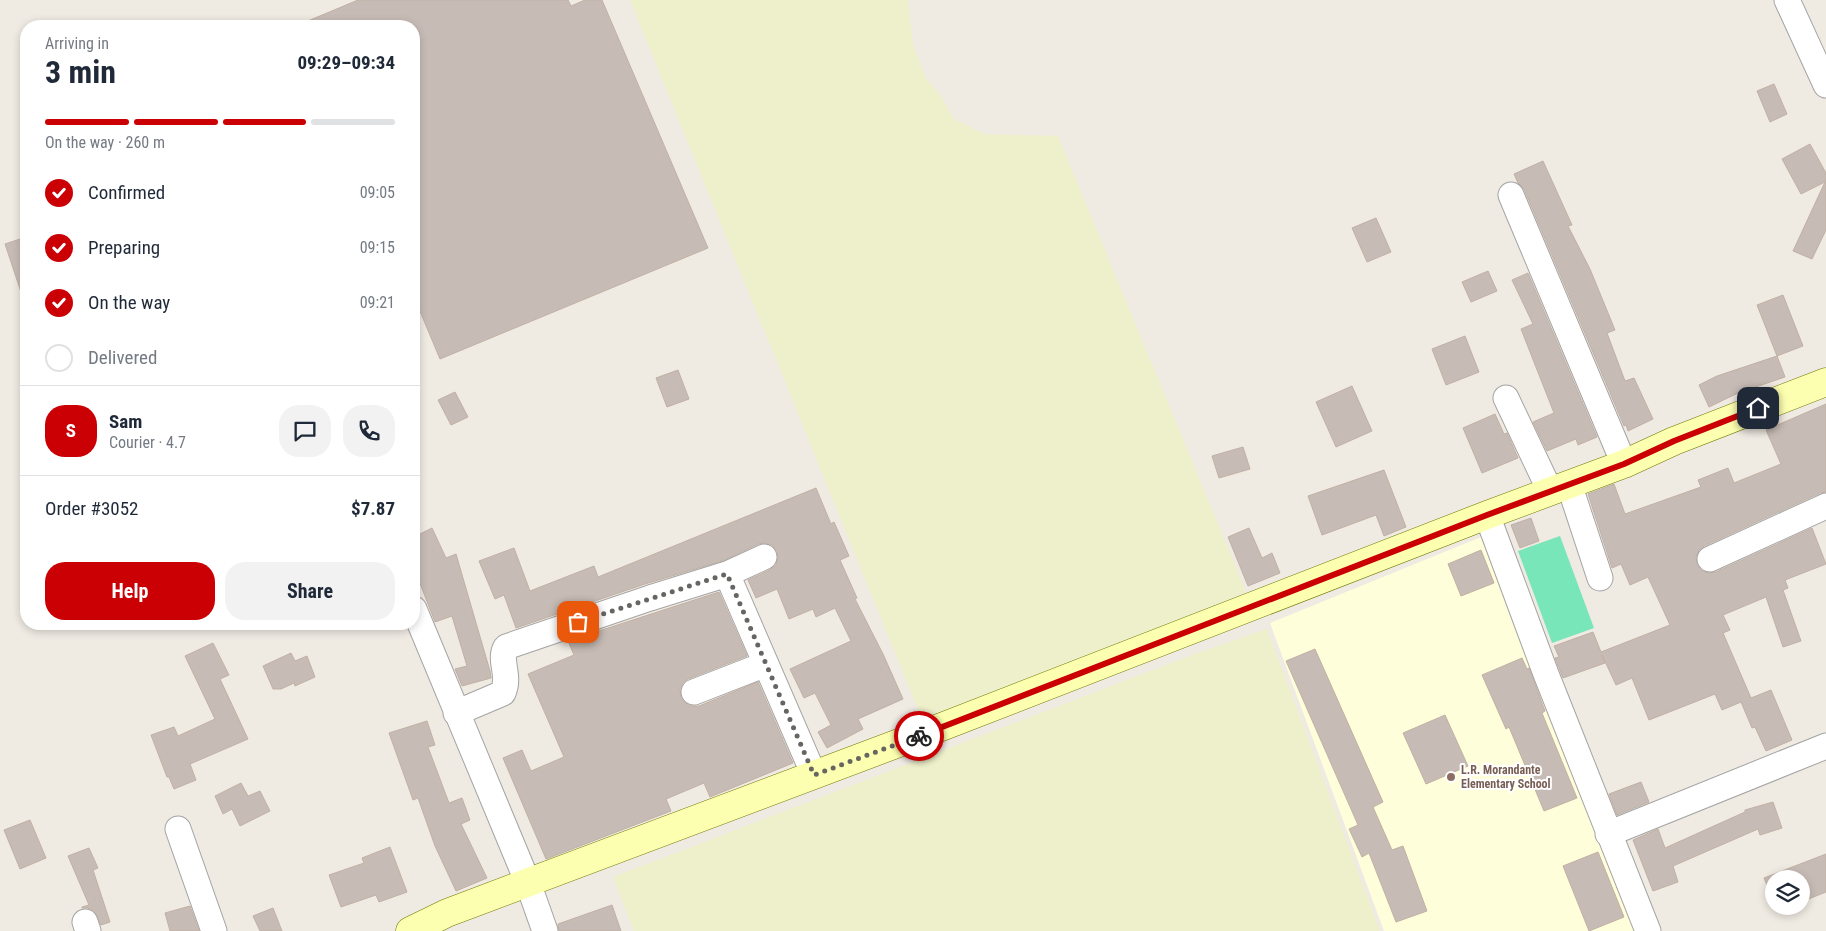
<!DOCTYPE html>
<html lang="en">
<head>
<meta charset="utf-8">
<style>
	body { margin:0; font-family:"Roboto Condensed",sans-serif; background:#f2f2f3; color:#1f2937; height:100vh; display:flex; flex-direction:column; font-size:19px; white-space:nowrap }
	* { box-sizing:border-box; margin:0 }
	p { font-size:16px; color:#747a83 }
	.icon { flex:none; width:28px; height:28px; fill:none; stroke:currentColor; stroke-width:2; stroke-linecap:round; stroke-linejoin:round }
	.map { position:relative; flex:1; overflow:hidden }
	.side { position:absolute; left:20px; top:20px; width:400px; height:610px; display:flex; flex-direction:column; background:#fff; border-radius:20px; box-shadow:0 2px 8px #0003 }
	.side>* { flex:none }
	.tools { position:absolute; left:1765px; top:870px; display:grid; gap:10px }
	.tools a { display:grid; place-items:center; width:45px; height:45px; border-radius:50%; background:#fff; box-shadow:0 2px 8px #0003; font-size:25px }
	.pin { position:absolute; display:grid; place-items:center; width:42px; height:42px; color:#fff; margin:-21px; border-radius:10px; box-shadow:0 2px 8px #0006 }
	.courier { position:absolute; display:grid; place-items:center; width:50px; height:50px; margin:-25px; border:4px solid #ca0004; border-radius:50%; background:#fff; color:#222; box-shadow:0 1px 6px #0007 }
	.headline em { font-style:normal; font-weight:700 }
	.headline div { display:flex; flex-direction:column-reverse }
	.headline { display:flex; align-items:center; justify-content:space-between; height:85px; padding:0 25px }
	h1 { font-size:32px; font-weight:700; line-height:38px }
	.bar { display:grid; grid-template-columns:repeat(4,1fr); gap:8px 5px; align-content:center; height:60px; padding:0 25px }
	.bar i { height:6px; border-radius:4px; background:#e0e1e3 }
	.bar .on { background:#ca0004 }
	.bar p { grid-column:span 4 }
	.line { display:flex; align-items:center; gap:12px; padding:0 25px; border-top:1px solid #e0e1e3 }
	.line div { flex:1 }
	.round { display:grid; place-items:center; flex:none; width:52px; height:52px; border-radius:20px; background:#f2f2f3 }
	ol { padding:0 25px; list-style:none }
	li { display:flex; align-items:center; gap:15px; height:55px }
	li p { margin-inline-start:auto }
	li .icon { padding:5px; border-radius:50%; background:#ca0004; color:#fff; stroke-width:4 }
	li:last-child { color:#747a83 }
	li i { width:28px; height:28px; border:2px solid #e0e1e3; border-radius:50% }
	.action { display:flex; gap:10px; margin-top:auto; padding:10px 25px }
	.action a { flex:1; height:58px; border-radius:20px; background:#ca0004; color:#fff; font-size:20px; font-weight:700; line-height:58px; text-align:center }
	.action a+a { background:#f2f2f3; color:#1f2937 }
	.map>svg:first-child { display:block }
</style>
</head>
<body>
<div class="map">
<svg width="1826" height="931" viewBox="0 0 1826 931">
	<rect width="100%" height="100%" fill="#efeae2"/>
	<path fill="#fffedb" d="M 1481,537 L 1635,931 L 1384,931 L 1270,623 Z"/>
	<path fill="#eef0cb" d="M 630,0 L 908,0 L 913,45 L 926,79 L 939,93 L 954,119 L 984,134 L 1058,136 L 1246,592 L 926,729 Z
		M 1267,629 L 1380,931 L 634,931 L 613,877 L 1189,656 Z"/>
	<path fill="#78e6b9" d="M 1560,536 L 1594,628 L 1552,643 L 1518,551 Z"/>
	<path fill="#c7bcb5" stroke="#c2b0a3" d="M 358,0 L 568,0 L 571,6 L 585,0 L 602,0 L 708,248 L 440,359 L 414,297 L 414,26 L 296,26 Z
		M 1774,84 L 1787,114 L 1770,122 L 1757,91 Z
		M 1810,144 L 1826,173 L 1826,230 L 1812,259 L 1793,251 L 1825,182 L 1801,194 L 1782,159 Z
		M 1543,161 L 1572,225 L 1568,226 L 1590,269 L 1615,330 L 1607,333 L 1625,381 L 1634,378 L 1653,419 L 1628,431 L 1626,425 L 1624,426 L 1524,189 L 1518,183 L 1514,174 Z
		M 1376,218 L 1391,252 L 1367,262 L 1352,228 Z
		M 26,237 L 26,298 L 23,298 L 5,244 Z
		M 1488,271 L 1497,291 L 1471,302 L 1462,282 Z
		M 1528,273 L 1597,437 L 1578,445 L 1576,439 L 1547,451 L 1533,422 L 1554,413 L 1521,329 L 1533,324 L 1512,280 Z
		M 1783,295 L 1803,346 L 1777,356 L 1757,305 Z
		M 1465,336 L 1479,372 L 1446,385 L 1432,349 Z
		M 1777,356 L 1785,377 L 1738,393 L 1709,407 L 1699,385 L 1717,376 Z
		M 678,370 L 689,399 L 667,407 L 656,378 Z
		M 1352,386 L 1372,431 L 1336,447 L 1316,402 Z
		M 455,392 L 468,417 L 451,425 L 438,400 Z
		M 1826,404 L 1826,492 L 1820,493 L 1704,546 L 1699,550 L 1696,557 L 1697,564 L 1701,570 L 1708,573 L 1716,572 L 1812,528 L 1826,564 L 1785,580 L 1788,588 L 1783,590 L 1801,641 L 1783,647 L 1766,597 L 1723,615 L 1730,630 L 1723,633 L 1751,698 L 1771,690 L 1792,740 L 1766,751 L 1755,727 L 1752,728 L 1741,702 L 1722,710 L 1715,694 L 1649,720 L 1632,678 L 1616,685 L 1602,655 L 1605,663 L 1563,678 L 1555,658 L 1559,657 L 1554,646 L 1593,632 L 1601,652 L 1670,625 L 1648,577 L 1630,585 L 1621,564 L 1612,568 L 1588,494 L 1614,484 L 1625,514 L 1701,487 L 1698,480 L 1728,468 L 1734,483 L 1781,464 L 1766,430 Z
		M 1495,414 L 1504,434 L 1507,433 L 1518,458 L 1482,473 L 1463,428 Z
		M 1243,447 L 1250,469 L 1219,478 L 1212,456 Z
		M 1384,470 L 1406,527 L 1384,536 L 1376,515 L 1322,535 L 1308,496 Z
		M 816,488 L 831,524 L 834,522 L 849,556 L 840,560 L 857,598 L 855,599 L 883,654 L 903,699 L 858,719 L 863,729 L 827,748 L 818,732 L 831,725 L 815,693 L 804,698 L 790,669 L 851,641 L 835,608 L 816,617 L 813,609 L 789,619 L 777,589 L 756,598 L 748,580 L 770,570 L 776,565 L 778,558 L 777,551 L 772,545 L 765,543 L 758,544 L 722,561 L 645,584 L 516,628 L 504,595 L 495,599 L 479,561 L 514,548 L 530,591 L 594,566 L 598,577 Z
		M 1531,518 L 1539,541 L 1520,548 L 1511,525 Z
		M 432,528 L 446,558 L 456,554 L 490,671 L 491,678 L 462,686 L 455,669 L 467,666 L 452,616 L 435,622 L 414,568 L 414,537 Z
		M 1249,528 L 1262,558 L 1272,553 L 1280,573 L 1248,586 L 1228,537 Z
		M 1481,550 L 1494,583 L 1461,596 L 1448,564 Z
		M 719,592 L 747,656 L 688,679 L 683,683 L 680,689 L 681,698 L 685,703 L 691,706 L 699,706 L 758,682 L 793,763 L 710,797 L 704,783 L 666,799 L 671,811 L 546,859 L 503,758 L 522,750 L 531,771 L 564,757 L 528,674 L 574,655 L 568,641 Z
		M 213,643 L 229,675 L 220,679 L 248,739 L 190,764 L 196,780 L 174,789 L 169,777 L 167,777 L 151,735 L 174,727 L 178,736 L 215,719 L 185,656 Z
		M 1315,649 L 1383,802 L 1373,807 L 1392,850 L 1403,846 L 1427,911 L 1396,922 L 1369,853 L 1362,857 L 1349,829 L 1358,825 L 1286,661 Z
		M 291,653 L 295,661 L 307,656 L 315,677 L 295,686 L 294,683 L 281,689 L 273,689 L 263,666 Z
		M 1522,658 L 1527,669 L 1529,668 L 1545,711 L 1542,713 L 1577,798 L 1544,811 L 1509,727 L 1506,729 L 1482,675 Z
		M 1445,715 L 1468,766 L 1426,784 L 1403,733 Z
		M 427,721 L 435,745 L 428,747 L 449,803 L 462,798 L 470,820 L 461,824 L 487,878 L 456,891 L 435,846 L 418,798 L 413,800 L 389,733 Z
		M 1641,782 L 1649,802 L 1617,815 L 1609,794 Z
		M 241,783 L 248,796 L 260,791 L 270,811 L 240,826 L 232,809 L 223,814 L 215,796 Z
		M 1773,802 L 1782,828 L 1760,835 L 1758,829 L 1673,866 L 1678,882 L 1653,891 L 1633,840 L 1658,829 L 1665,848 L 1745,812 L 1745,810 Z
		M 30,820 L 46,858 L 20,869 L 4,830 Z
		M 390,847 L 407,892 L 379,902 L 376,895 L 341,907 L 329,875 L 364,863 L 362,858 Z
		M 89,848 L 98,868 L 93,870 L 110,922 L 101,925 L 94,911 L 88,908 L 82,908 L 82,907 L 89,905 L 68,856 Z
		M 1598,852 L 1624,917 L 1589,931 L 1563,866 Z
		M 1826,854 L 1826,892 L 1801,902 L 1801,879 L 1774,879 L 1774,902 L 1764,878 Z
		M 612,905 L 621,931 L 559,931 L 558,924 Z
		M 190,906 L 199,931 L 170,931 L 165,913 Z
		M 273,908 L 282,931 L 260,931 L 253,916 Z"/>
	<g fill="none" stroke-linecap="round" stroke-linejoin="round">
		<g stroke="#a4a4a4" stroke-width="27">
			<path id="street" d="M 1787,0 L 1826,85
				M 1511,195 L 1624,464
				M 1506,398 L 1550,491
				M 1569,484 L 1600,578
				M 1487,515 L 1546,674 L 1648,931
				M 1710,559 L 1826,506
				M 727,574 L 814,775
				M 414,609 L 528,883 L 545,931
				M 694,692 L 766,664
				M 456,713 L 503,693 C 511,675 498,660 506,647 L 650,598 L 727,574 L 764,557
				M 178,829 L 214,931
				M 1608,834 L 1826,746
				M 85,922 L 88,931"/>
		</g>
		<g stroke="#6d7800" stroke-width="29">
			<path id="secondary" d="M 410,931 L 447,913 L 944,726 L 1487,515 L 1624,464 L 1674,441 L 1826,382"/>
		</g>
		<use href="#street" stroke="#fff" stroke-width="25"/>
		<use href="#secondary" stroke="#fdffb0" stroke-width="28"/>
	</g>
	<g fill="none" stroke-linecap="round" stroke-linejoin="round">
		<path stroke="#666562" stroke-width="5" stroke-dasharray="0 9" d="M 578,622 L 727,574 L 814,775 L 919,736"/>
		<path stroke="#ca0004" stroke-width="6" d="M 919,736 L 1487,515 L 1624,464 L 1674,441 L 1758,408"/>
	</g>
	<circle fill="#8d6e63" stroke="#fff" stroke-width="2" cx="1451" cy="777" r="5"/>
	<g text-anchor="middle" dominant-baseline="central" stroke-width="4" stroke-linejoin="round" paint-order="stroke">
		<g font-size="12" font-weight="bold" fill="#785e54" stroke="#fff" text-anchor="start">
			<text x="1461" y="770">L.R. Morandante<tspan x="1461" dy="14">Elementary School</tspan></text>
		</g>
	</g>
</svg>
<div class="tools">
<a><svg class="icon" aria-label="layers" viewBox="0 0 24 24"><path d="M12 4l9 5-9 5-9-5zM3 14l9 5 9-5"/></svg></a>
</div>
<div class="pin" style="left:578px;top:622px;background:#ea580c"><svg class="icon" aria-label="bag" viewBox="0 0 24 24"><path d="M5 8h14l-1 12H6zM9 8a3 3 0 0 1 6 0"/></svg></div>
<div class="pin" style="left:1758px;top:408px;background:#1f2937"><svg class="icon" aria-label="home" viewBox="0 0 24 24"><path d="M3 11l9-7 9 7M6 9v11h12V9"/></svg></div>
<div class="courier" style="left:919px;top:736px"><svg class="icon" aria-label="bike" viewBox="0 0 24 24"><circle cx="6" cy="16" r="4"/><circle cx="18" cy="16" r="4"/><path d="M6 16l4-8h5l3 8M10 8l3 8H6M13 5h3"/></svg></div>
<section class="side">
<div class="headline"><div><h1>3 min</h1><p>Arriving in</p></div><em>09:29–09:34</em></div>
<div class="bar"><i class="on"></i><i class="on"></i><i class="on"></i><i></i><p>On the way · 260 m</p></div>
<ol>
<li><svg class="icon" aria-label="check" viewBox="0 0 24 24"><path d="M5 12l5 5 9-10"/></svg>Confirmed<p>09:05</p></li>
<li><svg class="icon" aria-label="check" viewBox="0 0 24 24"><path d="M5 12l5 5 9-10"/></svg>Preparing<p>09:15</p></li>
<li><svg class="icon" aria-label="check" viewBox="0 0 24 24"><path d="M5 12l5 5 9-10"/></svg>On the way<p>09:21</p></li>
<li><i></i>Delivered</li>
</ol>
<div class="line" style="height:90px"><b class="round" style="background:#ca0004;color:#fff">S</b><div><b>Sam</b><p>Courier · 4.7</p></div><a class="round"><svg class="icon" aria-label="chat" viewBox="0 0 24 24"><path d="M4 5h16v11H9l-5 4z"/></svg></a><a class="round"><svg class="icon" aria-label="phone" viewBox="0 0 24 24"><path d="M5 4h4l2 5-3 2q2 4 5 5l2-3 5 2v4C11 20 4 13 5 4z"/></svg></a></div>
<div class="line" style="height:65px"><div>Order #3052</div><b>$7.87</b></div>
<div class="action"><a>Help</a><a>Share</a></div>
</section>
</div>
</body>
</html>
